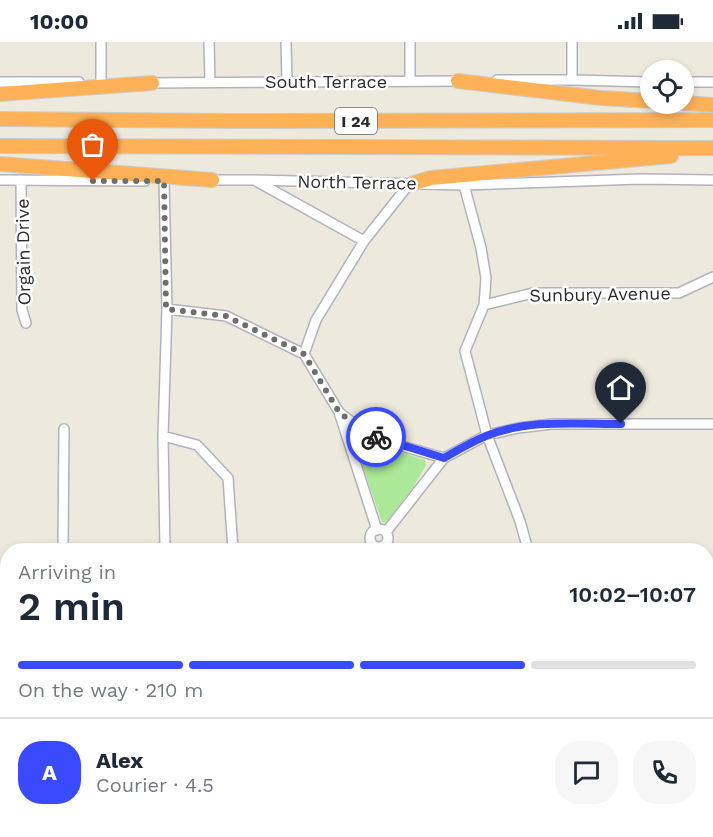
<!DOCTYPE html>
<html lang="en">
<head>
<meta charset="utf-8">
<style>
	body { margin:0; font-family:"Work Sans",sans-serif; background:#f6f6f7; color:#1f2937; height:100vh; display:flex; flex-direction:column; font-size:22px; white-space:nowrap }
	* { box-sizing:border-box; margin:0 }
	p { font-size:20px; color:#747a83 }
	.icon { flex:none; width:33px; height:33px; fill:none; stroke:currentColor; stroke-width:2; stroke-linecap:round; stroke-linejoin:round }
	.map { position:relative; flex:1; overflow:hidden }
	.side { position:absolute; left:0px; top:501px; width:714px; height:294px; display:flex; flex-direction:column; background:#fff; border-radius:24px 24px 0 0; box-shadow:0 3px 9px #0003 }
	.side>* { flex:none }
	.controls { position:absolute; left:640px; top:18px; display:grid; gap:12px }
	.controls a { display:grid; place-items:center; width:54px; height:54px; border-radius:50%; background:#fff; box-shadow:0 3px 9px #0003; font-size:30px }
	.pin { position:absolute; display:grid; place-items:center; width:51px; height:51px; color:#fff; margin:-62px -26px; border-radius:50% 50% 50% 0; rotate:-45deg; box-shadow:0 0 6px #0007 }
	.pin .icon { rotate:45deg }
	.courier { position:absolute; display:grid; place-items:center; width:60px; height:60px; margin:-30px; border:4px solid #3a4bff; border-radius:50%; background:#fff; color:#222; box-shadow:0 2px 8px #0007 }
	.headline em { font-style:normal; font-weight:600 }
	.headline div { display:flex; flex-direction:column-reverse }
	.headline { display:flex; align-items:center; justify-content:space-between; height:102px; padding:0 18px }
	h1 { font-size:39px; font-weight:600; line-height:45px }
	.bar { display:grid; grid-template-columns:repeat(4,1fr); gap:9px 6px; align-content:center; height:72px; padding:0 18px }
	.bar i { height:8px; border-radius:4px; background:#e0e1e3 }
	.bar .current { background:#3a4bff }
	.bar p { grid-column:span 4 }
	.line { display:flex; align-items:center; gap:15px; padding:0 18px; border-top:2px solid #e0e1e3 }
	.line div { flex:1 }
	.round { display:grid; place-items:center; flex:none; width:63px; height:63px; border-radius:24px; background:#f6f6f7 }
	.status { display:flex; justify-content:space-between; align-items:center; height:42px; padding:0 30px; background:#fff; direction:ltr }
	.status svg { height:16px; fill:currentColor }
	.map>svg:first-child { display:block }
</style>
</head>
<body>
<div class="status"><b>10:00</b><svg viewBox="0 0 49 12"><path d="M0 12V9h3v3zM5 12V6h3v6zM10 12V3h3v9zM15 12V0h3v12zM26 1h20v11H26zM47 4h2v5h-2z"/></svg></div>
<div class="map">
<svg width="713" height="795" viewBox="0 0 713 795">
	<rect width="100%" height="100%" fill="#eee9dd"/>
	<path fill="#abe897" d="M 354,389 L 374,401 L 425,418 L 426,423 L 414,444 L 386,481 L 382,480 L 353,396 L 351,391 Z"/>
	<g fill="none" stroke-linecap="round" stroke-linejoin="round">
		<path stroke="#6bc3f6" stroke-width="2" d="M 0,550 L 8,557
			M 600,788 L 610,795"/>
		<g stroke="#b1b2c0" stroke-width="12">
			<path id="minor" d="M 101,0 L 101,40
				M 209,0 L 210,40
				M 286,0 L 287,39
				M 410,0 L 410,39
				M 497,38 L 572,38 L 651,40
				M 572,38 L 572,0
				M 0,40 L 79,40
				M 684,40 L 713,40
				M 146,41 L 463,39
				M 0,138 L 145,139
				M 21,138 L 22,268 L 26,281
				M 206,138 L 252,138 L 464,143 L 641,137 L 713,138
				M 164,139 L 167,267 L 163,394 L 165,508
				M 256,139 L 364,199
				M 464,143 L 481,206 L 486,236 L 484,263 L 465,309 L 487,393 L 520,479 L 528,508
				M 484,263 L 533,251 L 679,251 L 713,235
				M 167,267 L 226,274 L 304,312
				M 340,371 C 373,399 403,404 444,416
				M 163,394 L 197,403 L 228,436 L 233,508
				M370 496a9 9 0 1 1 18 0a9 9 0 1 1-18 0Z
				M 377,488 L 339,370 L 304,312 L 316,278 L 364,199 L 410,141
				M 386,490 L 444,416 L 487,393 L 518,386 L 552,382 L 713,382
				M 63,508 L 64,387
				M 706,526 L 713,526
				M 0,541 L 8,545
				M 706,672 L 713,691
				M 0,690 L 8,691
				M 706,716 L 713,693
				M 706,778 L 713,780
				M 161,788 L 161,795
				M 233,788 L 233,795
				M 643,788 L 649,795
				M 97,795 L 97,788
				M 355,795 L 355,788
				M 485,795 L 488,788"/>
		</g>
		<g stroke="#ccc" stroke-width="16">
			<path id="highway" d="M 458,39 L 601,56 L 651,59
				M 0,52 L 152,41
				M 684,61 L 713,63
				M 0,77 L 233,79 L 713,78
				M 0,104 L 713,106
				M 0,122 L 212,138
				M 414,141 L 431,136 L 671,114"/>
		</g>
		<use href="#minor" stroke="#fff" stroke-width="9"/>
		<use href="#highway" stroke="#ffb158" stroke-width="14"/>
	</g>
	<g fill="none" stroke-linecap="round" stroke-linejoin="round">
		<path stroke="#706e6a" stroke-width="6" stroke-dasharray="0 10.8" d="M 93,139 L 164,139 L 166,267 L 226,274 L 304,312 L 339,370 L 355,383 L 376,395"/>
		<path stroke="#3a4bff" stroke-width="8" d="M 376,395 L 444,416 C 458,408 471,400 486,394 C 527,377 578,382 621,382"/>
	</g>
	<g text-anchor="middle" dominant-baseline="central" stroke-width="5" stroke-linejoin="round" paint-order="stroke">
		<rect fill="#fff" stroke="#6b6b6b" stroke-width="1.5" x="335" y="66" width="42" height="26" rx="4.5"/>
		<g font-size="16" font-weight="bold" fill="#2c2c2c">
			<text x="356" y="79">I 24</text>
		</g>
		<g font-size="18" fill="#2c2c2c" stroke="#fff">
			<text x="326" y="39">South Terrace</text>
			<text transform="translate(357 140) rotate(1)">North Terrace</text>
			<text transform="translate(23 210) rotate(-91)">Orgain Drive</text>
			<text transform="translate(600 252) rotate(-1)">Sunbury Avenue</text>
		</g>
	</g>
</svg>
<div class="controls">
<a><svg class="icon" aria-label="locate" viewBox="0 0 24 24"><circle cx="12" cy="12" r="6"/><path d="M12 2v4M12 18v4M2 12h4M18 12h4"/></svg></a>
</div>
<div class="pin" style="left:93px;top:139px;background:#ea580c"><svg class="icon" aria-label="bag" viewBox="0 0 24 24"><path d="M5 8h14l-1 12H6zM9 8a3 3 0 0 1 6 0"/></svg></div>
<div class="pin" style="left:621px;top:382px;background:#1f2937"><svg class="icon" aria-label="home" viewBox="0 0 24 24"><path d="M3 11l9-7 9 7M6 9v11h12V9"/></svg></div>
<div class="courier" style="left:376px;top:395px"><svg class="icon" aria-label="bike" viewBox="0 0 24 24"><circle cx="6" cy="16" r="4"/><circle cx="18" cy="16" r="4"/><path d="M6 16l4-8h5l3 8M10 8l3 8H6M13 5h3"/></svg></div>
<section class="side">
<div class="headline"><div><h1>2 min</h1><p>Arriving in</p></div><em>10:02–10:07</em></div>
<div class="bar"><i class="current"></i><i class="current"></i><i class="current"></i><i></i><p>On the way · 210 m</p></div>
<div class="line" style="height:108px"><b class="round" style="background:#3a4bff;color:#fff">A</b><div><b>Alex</b><p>Courier · 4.5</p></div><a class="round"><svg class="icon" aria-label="chat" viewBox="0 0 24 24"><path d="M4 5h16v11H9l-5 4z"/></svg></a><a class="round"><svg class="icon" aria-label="phone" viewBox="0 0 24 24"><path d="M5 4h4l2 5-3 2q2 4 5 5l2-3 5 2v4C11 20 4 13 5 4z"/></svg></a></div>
</section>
</div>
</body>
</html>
